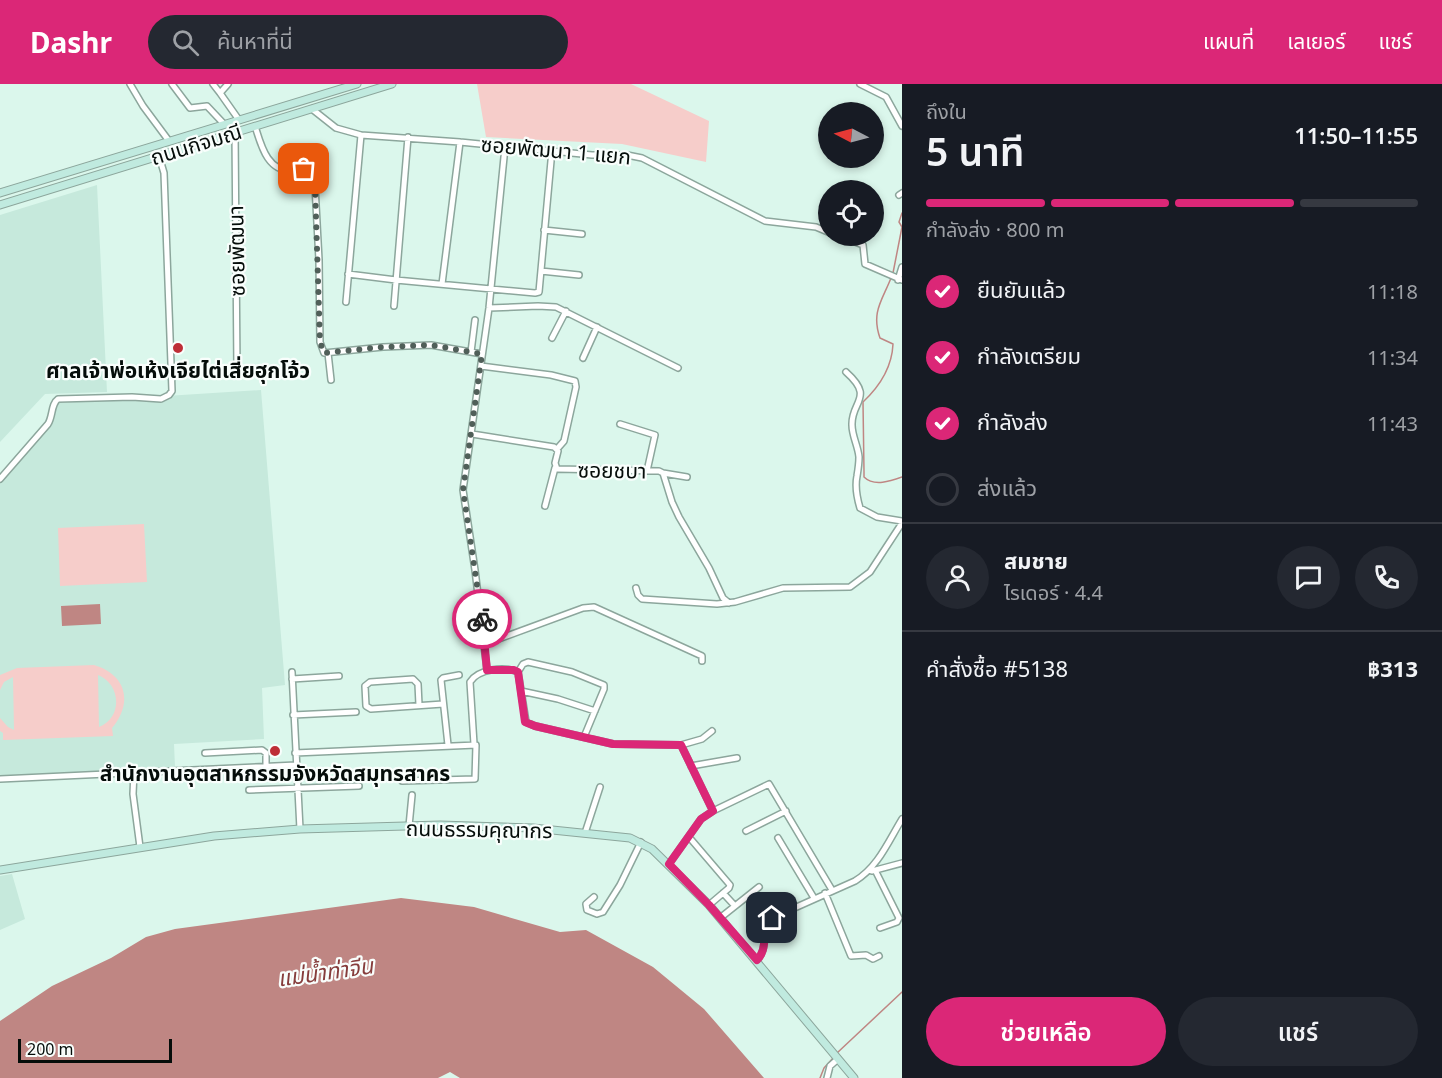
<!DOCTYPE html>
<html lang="th">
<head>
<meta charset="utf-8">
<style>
	body { margin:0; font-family:"Noto Sans","Noto Sans Thai",sans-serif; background:#242831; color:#f1f3f6; height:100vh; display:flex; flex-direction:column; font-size:22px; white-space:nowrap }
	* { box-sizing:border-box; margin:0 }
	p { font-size:20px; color:#9ea1a6 }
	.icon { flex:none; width:33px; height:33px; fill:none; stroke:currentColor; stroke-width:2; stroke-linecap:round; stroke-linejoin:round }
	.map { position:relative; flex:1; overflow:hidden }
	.panel { display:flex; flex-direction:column; background:#171b24; width:540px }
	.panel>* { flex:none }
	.needle { width:39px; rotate:276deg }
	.buttons { position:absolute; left:818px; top:18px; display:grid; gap:12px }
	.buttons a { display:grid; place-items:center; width:66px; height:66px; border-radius:50%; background:#171b24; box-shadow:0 3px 9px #0003; font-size:30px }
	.scale { position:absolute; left:18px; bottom:15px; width:154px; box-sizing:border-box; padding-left:6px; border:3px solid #050d0a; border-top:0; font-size:16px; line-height:21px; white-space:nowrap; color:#050d0a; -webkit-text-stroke:4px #f9fefc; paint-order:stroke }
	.pin { position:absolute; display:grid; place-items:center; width:51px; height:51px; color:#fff; margin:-26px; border-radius:12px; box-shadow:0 3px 9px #0006 }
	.courier { position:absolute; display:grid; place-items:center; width:60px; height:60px; margin:-30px; border:4px solid #db2777; border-radius:50%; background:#fff; color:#222; box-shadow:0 2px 8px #0007 }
	.headline em { font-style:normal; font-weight:600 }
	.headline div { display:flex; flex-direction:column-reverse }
	.headline { display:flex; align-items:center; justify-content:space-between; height:102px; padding:0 24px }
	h1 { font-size:39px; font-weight:600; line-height:45px }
	.bar { display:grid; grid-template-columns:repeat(4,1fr); gap:9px 6px; align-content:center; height:72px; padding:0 24px }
	.bar i { height:8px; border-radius:4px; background:#363941 }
	.bar .current { background:#db2777 }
	.bar p { grid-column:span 4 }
	.line { display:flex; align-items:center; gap:15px; padding:0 24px; border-top:2px solid #363941 }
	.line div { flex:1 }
	.round { display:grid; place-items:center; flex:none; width:63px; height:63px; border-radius:32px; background:#242831 }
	ol { padding:0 24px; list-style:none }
	li { display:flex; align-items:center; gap:18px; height:66px }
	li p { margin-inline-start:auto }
	li .icon { padding:6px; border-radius:50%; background:#db2777; color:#fff; stroke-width:4 }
	li:last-child { color:#9ea1a6 }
	li i { width:33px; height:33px; border:3px solid #363941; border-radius:50% }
	.primary-button { display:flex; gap:12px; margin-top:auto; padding:12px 24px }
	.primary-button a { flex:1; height:69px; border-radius:36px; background:#db2777; color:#fff; font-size:24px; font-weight:600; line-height:69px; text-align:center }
	.primary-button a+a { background:#242831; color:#f1f3f6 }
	header { display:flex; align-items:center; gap:36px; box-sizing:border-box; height:84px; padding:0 30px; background:#db2777; color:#fff }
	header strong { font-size:28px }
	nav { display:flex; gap:33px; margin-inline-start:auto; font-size:21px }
	.search { width:420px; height:54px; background:#242831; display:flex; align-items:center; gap:15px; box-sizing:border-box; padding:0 21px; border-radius:33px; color:#9ea1a6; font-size:22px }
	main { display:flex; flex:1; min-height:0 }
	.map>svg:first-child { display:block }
</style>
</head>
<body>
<header>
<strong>Dashr</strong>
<div class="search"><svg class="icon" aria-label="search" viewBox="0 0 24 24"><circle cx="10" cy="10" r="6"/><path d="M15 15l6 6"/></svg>ค้นหาที่นี่</div>
<nav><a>แผนที่</a><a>เลเยอร์</a><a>แชร์</a></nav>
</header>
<main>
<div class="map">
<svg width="902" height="994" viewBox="0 0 902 994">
	<rect width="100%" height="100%" fill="#dbf7ec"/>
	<path fill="#c6e9dc" d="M 97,101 L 107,308 L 45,310 L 0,358 L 0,131 Z
		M 261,306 L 285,601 L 262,604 L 264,655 L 174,660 L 175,683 L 0,692 L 0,397 L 50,341 L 54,335 L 56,319 Z
		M 12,790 L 25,835 L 0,846 L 0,792 Z"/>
	<path fill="#f6cdca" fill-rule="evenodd" d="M 477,0 L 631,0 L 709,37 L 706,78 L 622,60 L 486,53 Z
		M 144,440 L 147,498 L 60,502 L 58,444 Z
		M 94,581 C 127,591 133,619 112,644 L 113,652 L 3,656 L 3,649 L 0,647 L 0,634 L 8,643 L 14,646 L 13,593 L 4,598 L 0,606 L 0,591 L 17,584 ZM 98,591 C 120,599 124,633 99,643 Z"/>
	<path fill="#bf8683" d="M 100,520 L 101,540 L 62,542 L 61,522 Z
		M 401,814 L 474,823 L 560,848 L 586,846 L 653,883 L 704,925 L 764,994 L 460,994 L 450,988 L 438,994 L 0,994 L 0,937 L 52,902 L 111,874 L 146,853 L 175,845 Z"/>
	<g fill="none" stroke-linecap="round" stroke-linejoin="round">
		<path stroke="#bf8683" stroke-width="1.5" d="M 893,189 L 902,143 L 899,138 L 902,129
			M 891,194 C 882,217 871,228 880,254 L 893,260 C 892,284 880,302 863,318 L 864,388 L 864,393 C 874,403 891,397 902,393
			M 837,969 L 902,908
			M 820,994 L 824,984 L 834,973"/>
		<g stroke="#8ca69c" stroke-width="8">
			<path id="street" d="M 130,0 L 143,22 L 169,57
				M 172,0 L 190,24 L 207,22 L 224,40
				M 213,0 L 220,9
				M 228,0 L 220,9 L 239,36
				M 860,0 L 886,13 L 902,42
				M 312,25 L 336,44 L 361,51 L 460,58 L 592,71 L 627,71 L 642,74 L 765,137 L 816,143 L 828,148
				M 255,42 C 261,61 267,88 293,87 C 300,87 304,84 312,87 L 315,102 L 319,176 L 320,258 L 324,269 L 383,263 L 431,261 L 482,270
				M 235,48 L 237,286
				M 899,111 L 902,109
				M 544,146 L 582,150
				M 839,152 L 863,161 L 865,180 L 902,196
				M 541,187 L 579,191
				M 348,190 L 396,196 L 535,209 L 539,208 L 552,66
				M 898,196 L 902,183
				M 442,200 L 460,58
				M 346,218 L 361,51
				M 394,222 L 408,53
				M 489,224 L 538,222 L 556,223 L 678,284
				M 552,254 L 566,227
				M 471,268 L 475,236
				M 328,269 L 331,296
				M 583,274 L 597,243
				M 481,282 L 551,291 L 575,297 L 576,303 L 564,357 L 557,365
				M 846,288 C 875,314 851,317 852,341 C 852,352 858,362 859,373 C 859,380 858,386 857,392 C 855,402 857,414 860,424 L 877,433 L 902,437
				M 620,340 L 655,351 L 647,387
				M 472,350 L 554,363 L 558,367 L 555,379 L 557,385 L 659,387 L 663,389 L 672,418 L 679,433 L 709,484 L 723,514 L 729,519
				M 663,389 L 687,393
				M 0,395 L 48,340 C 53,332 51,320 58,315 L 132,313 L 161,315 L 169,311 L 172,307 L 164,89 L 159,72
				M 545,422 L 555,384
				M 636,504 L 638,511 L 642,515 L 717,520 L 735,518 L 783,504 L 850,503 L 870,488 L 902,439
				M 485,560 L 583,524 L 594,523 L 702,572 L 702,577
				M 487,586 L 475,486 L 463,406 L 489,224 L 505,63
				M 292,588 L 300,745
				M 518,588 L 523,580 L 528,578 L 572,588 L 604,601 L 604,605 L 584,653
				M 292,595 L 339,592
				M 521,607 L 558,615 L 595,627
				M 419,621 L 418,600 L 413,595 L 370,598 L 365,602 L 366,622 L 371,625 L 443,620
				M 293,631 L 356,628
				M 474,660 L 470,598 C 478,585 504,582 518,588 L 526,638 L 535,642 L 613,660 L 681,661 L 713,727
				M 448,661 L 441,596 L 443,594 L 459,591
				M 681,661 L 702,655 L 712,647
				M 205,669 L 262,666 L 266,669 L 266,682
				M 295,669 L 476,661 L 475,695 L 402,697
				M 691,682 L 737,674
				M 134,688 L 133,710 L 140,763
				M 0,695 L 296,681
				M 249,706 L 359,702
				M 409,742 L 412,711
				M 746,747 L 786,727
				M 585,749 L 600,703
				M 689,753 L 730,801 L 729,804 L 709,821
				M 778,754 L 814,814
				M 669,780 L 701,735 L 713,727 L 769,700 L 832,806
				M 875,786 L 899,834 L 897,838 L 880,844
				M 872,787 L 902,779
				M 723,809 L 735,822
				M 825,809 L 851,872 L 866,871 L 873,875 L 879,872
				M 594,813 L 586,820 L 587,826 L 597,830 L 603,828 L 620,801 L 641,758
				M 720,834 L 759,803
				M 757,876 C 769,865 760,846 772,834 L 855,797 C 878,783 888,758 902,735
				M 827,994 L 830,982 L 838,975"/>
		</g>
		<g stroke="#8ca69c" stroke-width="9">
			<path id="secondary" d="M 0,109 L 357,0
				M 0,121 L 392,0
				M 0,786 L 214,752 L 300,745 L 440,741 L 533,744 L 630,754 L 652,765 L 709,821 L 854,994"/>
		</g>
		<use href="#street" stroke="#fff" stroke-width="5"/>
		<use href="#secondary" stroke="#c0eadf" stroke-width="7"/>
	</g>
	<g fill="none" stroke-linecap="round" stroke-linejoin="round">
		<path stroke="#505f59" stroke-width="6" stroke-dasharray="0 10.8" d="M 304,85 L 312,87 L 315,102 L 320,258 L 324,269 L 383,263 L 431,261 L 482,270 L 463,406 L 482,535"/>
		<path stroke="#db2777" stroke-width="8" d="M 482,535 L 487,586 L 514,586 L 518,588 L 525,638 L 535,642 L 613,660 L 681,661 L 713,727 L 701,735 L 669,780 L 709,821 L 757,876 C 769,865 760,846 772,834"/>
	</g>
	<g fill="#be2e37" stroke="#f9fefc" stroke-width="2">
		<circle cx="178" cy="264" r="6"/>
		<circle cx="275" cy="667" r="6"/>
	</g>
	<g text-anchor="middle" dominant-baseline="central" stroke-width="4.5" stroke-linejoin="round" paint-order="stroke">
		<g font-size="21" fill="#050d0a" stroke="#f9fefc">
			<text transform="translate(196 60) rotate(-17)">ถนนกิจมณี</text>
			<text transform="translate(556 66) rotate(5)">ซอยพัฒนา 1 แยก</text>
			<text transform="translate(236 167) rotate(-91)">ซอยพัฒนา</text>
			<text transform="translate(612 386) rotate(1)">ซอยชบา</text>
			<text transform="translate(479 745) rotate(1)">ถนนธรรมคุณากร</text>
		</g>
		<g font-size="21" font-weight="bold" fill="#050d0a" stroke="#f9fefc">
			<text x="178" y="286">ศาลเจ้าพ่อเห้งเจียไต่เสี่ยฮุกโจ้ว</text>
			<text x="275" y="689">สำนักงานอุตสาหกรรมจังหวัดสมุทรสาคร</text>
		</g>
		<g font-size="22" font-style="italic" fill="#863d3c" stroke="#f9fefc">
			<text transform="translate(325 887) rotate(-8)">แม่น้ำท่าจีน</text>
		</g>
	</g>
</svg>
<div class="buttons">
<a><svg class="needle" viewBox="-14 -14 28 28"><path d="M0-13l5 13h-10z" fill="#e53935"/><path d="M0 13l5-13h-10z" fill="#9ea1a6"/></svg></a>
<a><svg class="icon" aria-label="locate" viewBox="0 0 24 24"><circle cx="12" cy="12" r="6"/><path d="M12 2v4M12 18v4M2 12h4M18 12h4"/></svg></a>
</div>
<div class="scale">200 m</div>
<div class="pin" style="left:304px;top:85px;background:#ea580c"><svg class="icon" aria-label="bag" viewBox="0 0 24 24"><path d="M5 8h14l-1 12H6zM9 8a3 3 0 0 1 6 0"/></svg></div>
<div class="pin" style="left:772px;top:834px;background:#1f2937"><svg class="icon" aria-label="home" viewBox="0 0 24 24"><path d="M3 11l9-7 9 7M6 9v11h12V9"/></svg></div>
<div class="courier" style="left:482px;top:535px"><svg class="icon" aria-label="bike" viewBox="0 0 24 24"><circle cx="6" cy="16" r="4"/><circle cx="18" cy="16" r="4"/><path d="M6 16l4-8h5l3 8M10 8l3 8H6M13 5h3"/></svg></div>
</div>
<section class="panel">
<div class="headline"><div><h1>5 นาที</h1><p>ถึงใน</p></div><em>11:50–11:55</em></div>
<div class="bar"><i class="current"></i><i class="current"></i><i class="current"></i><i></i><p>กำลังส่ง · 800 m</p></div>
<ol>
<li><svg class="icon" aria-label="check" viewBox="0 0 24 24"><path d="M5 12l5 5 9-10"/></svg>ยืนยันแล้ว<p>11:18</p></li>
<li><svg class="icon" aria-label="check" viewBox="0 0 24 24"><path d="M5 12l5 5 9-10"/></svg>กำลังเตรียม<p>11:34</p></li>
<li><svg class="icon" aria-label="check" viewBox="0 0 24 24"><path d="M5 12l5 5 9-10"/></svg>กำลังส่ง<p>11:43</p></li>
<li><i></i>ส่งแล้ว</li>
</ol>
<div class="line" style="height:108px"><a class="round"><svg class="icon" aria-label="person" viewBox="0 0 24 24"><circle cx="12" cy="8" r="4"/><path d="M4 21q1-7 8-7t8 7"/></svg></a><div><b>สมชาย</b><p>ไรเดอร์ · 4.4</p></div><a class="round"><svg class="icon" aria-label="chat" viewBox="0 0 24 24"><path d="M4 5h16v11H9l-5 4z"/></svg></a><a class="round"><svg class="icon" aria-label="phone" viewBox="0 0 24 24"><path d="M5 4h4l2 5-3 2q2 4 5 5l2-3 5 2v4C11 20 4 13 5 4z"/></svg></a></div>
<div class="line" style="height:78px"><div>คำสั่งซื้อ #5138</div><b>฿313</b></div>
<div class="primary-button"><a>ช่วยเหลือ</a><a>แชร์</a></div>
</section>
</main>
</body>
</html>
